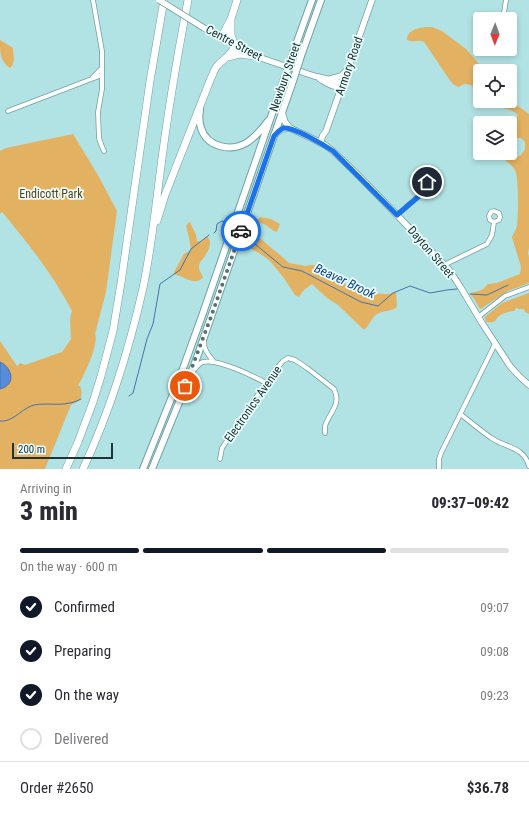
<!DOCTYPE html>
<html lang="en">
<head>
<meta charset="utf-8">
<style>
	body { margin:0; font-family:"Roboto Condensed",sans-serif; background:#f2f2f3; color:#2b2b33; height:100vh; display:flex; flex-direction:column; font-size:15px; white-space:nowrap }
	* { box-sizing:border-box; margin:0 }
	p { font-size:13px; color:#7c7c81 }
	.icon { flex:none; width:22px; height:22px; fill:none; stroke:currentColor; stroke-width:2; stroke-linecap:round; stroke-linejoin:round }
	.map { position:relative; height:469px; overflow:hidden }
	.sheet { display:flex; flex-direction:column; background:#fff; flex:1 }
	.sheet>* { flex:none }
	.needle { width:26px; rotate:181deg }
	.tools { position:absolute; left:473px; top:12px; display:grid; gap:8px }
	.tools a { display:grid; place-items:center; width:44px; height:44px; border-radius:4px; background:#fff; box-shadow:0 2px 6px #0003; font-size:20px }
	.scale { position:absolute; left:12px; bottom:10px; width:101px; box-sizing:border-box; padding-left:4px; border:2px solid #203435; border-top:0; font-size:11px; line-height:14px; white-space:nowrap; color:#203435; -webkit-text-stroke:3px #eafefe; paint-order:stroke }
	.pin { position:absolute; display:grid; place-items:center; width:34px; height:34px; color:#fff; margin:-17px; border:2px solid #fff; border-radius:50%; box-shadow:0 1px 4px #0007 }
	.courier { position:absolute; display:grid; place-items:center; width:40px; height:40px; margin:-20px; border:3px solid #1a73e8; border-radius:50%; background:#fff; color:#222; box-shadow:0 1px 5px #0007 }
	.headline em { font-style:normal; font-weight:800 }
	.headline div { display:flex; flex-direction:column-reverse }
	.headline { display:flex; align-items:center; justify-content:space-between; height:68px; padding:0 20px }
	h1 { font-size:26px; font-weight:800; line-height:30px }
	.bar { display:grid; grid-template-columns:repeat(4,1fr); gap:6px 4px; align-content:center; height:48px; padding:0 20px }
	.bar i { height:5px; border-radius:3px; background:#e1e1e2 }
	.bar .current { background:#111827 }
	.bar p { grid-column:span 4 }
	.line { display:flex; align-items:center; gap:10px; padding:0 20px; border-top:1px solid #e1e1e2 }
	.line div { flex:1 }
	ol { padding:0 20px; list-style:none }
	li { display:flex; align-items:center; gap:12px; height:44px }
	li p { margin-inline-start:auto }
	li .icon { padding:4px; border-radius:50%; background:#111827; color:#fff; stroke-width:4 }
	li:last-child { color:#7c7c81 }
	li i { width:22px; height:22px; border:2px solid #e1e1e2; border-radius:50% }
	.map>svg:first-child { display:block }
</style>
</head>
<body>
<div class="map">
<svg width="529" height="469" viewBox="0 0 529 469">
	<rect width="100%" height="100%" fill="#b2e3e4"/>
	<path fill="#e2b162" fill-rule="evenodd" d="M 426,27 L 432,27 L 442,31 L 466,49 L 479,64 L 487,71 L 480,71 L 480,95 L 471,85 L 465,84 L 458,87 L 453,84 L 449,79 L 424,42 C 418,39 414,43 407,40 C 407,30 418,28 426,27 Z
		M 0,40 L 13,48 C 13,55 16,63 10,68 C 0,62 0,52 0,40 Z
		M 510,100 L 529,114 L 529,248 L 528,253 L 529,257 L 529,283 L 508,291 L 482,308 L 480,309 L 475,300 L 470,293 C 477,292 484,290 488,284 L 497,283 L 520,274 L 521,267 L 512,237 C 513,234 516,230 517,226 C 518,217 519,177 515,170 C 510,162 501,158 494,153 L 510,153 L 510,123 L 502,123 L 505,121 L 515,120 L 518,115 C 513,110 504,108 498,107 L 496,104 L 493,101 ZM 518,138 L 521,138 L 525,142 L 525,149 L 521,155 L 517,157 L 513,155 L 512,152 L 516,146 L 516,139 Z
		M 73,134 L 99,177 L 117,211 L 106,292 L 95,334 C 99,345 84,375 78,386 L 80,386 C 82,391 82,395 80,400 L 71,405 L 45,469 L 0,469 L 0,341 L 17,366 L 20,363 L 25,365 L 62,352 L 71,339 L 70,320 L 71,314 L 72,311 C 54,276 28,243 2,212 L 0,214 L 0,151 L 6,148 Z
		M 260,217 L 271,219 L 280,224 L 277,232 L 274,231 L 264,224 L 260,223 L 257,220 Z
		M 190,222 L 196,235 L 197,241 L 201,242 L 207,236 L 210,241 C 210,246 209,250 206,254 C 204,259 198,262 199,268 C 200,272 202,274 203,277 C 196,287 183,276 174,274 L 174,272 L 184,254 L 191,250 L 189,238 L 186,226 L 188,223 Z
		M 253,237 L 258,238 L 261,239 L 269,246 L 280,255 L 289,263 L 305,266 L 311,265 L 315,265 L 328,275 L 344,283 L 354,291 L 385,294 L 389,294 L 394,292 L 396,292 L 397,307 C 391,312 384,310 377,314 C 371,318 370,325 364,330 L 363,329 L 338,305 L 327,298 L 312,284 L 304,290 L 299,297 L 295,295 L 284,278 L 270,261 L 262,255 L 250,248 L 249,239 L 249,238 Z
		M 529,293 L 529,314 L 525,312 L 524,309 L 519,309 L 516,308 L 514,311 C 510,311 501,314 498,317 C 496,319 497,320 493,322 C 491,323 489,322 486,322 L 485,317 L 502,303 Z"/>
	<path fill="#578cdb" stroke="#4672a9" d="M 0,362 C 13,368 16,385 0,389 Z"/>
	<g fill="none" stroke-linecap="round" stroke-linejoin="round">
		<path stroke="#4672a9" stroke-width="1" d="M 214,233 L 216,231 L 217,224 L 222,221 L 226,222
			M 250,240 L 283,267 L 302,271 L 361,302 L 378,306 L 393,293 L 410,286 L 430,293 L 447,290 L 457,289
			M 470,294 L 487,295 L 508,285
			M 129,396 L 133,393 L 147,339 L 153,324 L 160,284 L 180,270 L 191,249 L 209,235
			M 0,421 C 11,423 21,410 31,406 C 40,402 59,406 69,403 C 73,403 77,401 81,399"/>
		<g stroke="#70a0a1" stroke-width="5.5">
			<path id="street" d="M 93,0 L 102,51 L 102,89 L 98,112 L 99,138 L 101,144 L 104,151
				M 503,19 L 506,0
				M 486,49 L 490,51 L 494,49
				M 93,77 L 102,68
				M 8,111 L 102,75
				M 397,215 L 426,190 L 428,191 L 432,191 L 435,187 L 434,184 L 430,182 L 427,182 L 425,185 L 426,190
				M 444,265 L 487,244 L 492,235 L 494,222 L 499,220 L 500,217 L 499,213 L 494,211 L 491,212 L 489,216 L 490,220 L 494,222
				M 478,317 L 482,314 L 505,296 L 529,287
				M 204,341 C 204,351 208,354 214,362
				M 194,370 C 197,366 199,363 203,362 C 217,358 253,376 266,383
				M 460,414 C 471,422 482,432 493,439 C 507,448 524,447 529,466
				M 220,459 L 222,448 L 226,442 L 272,374 L 283,361 L 288,358 L 295,360 L 307,368 L 334,389 C 342,404 329,413 325,426 C 325,429 325,431 325,433
				M 439,469 L 439,459 L 441,453 L 495,344"/>
		</g>
		<g stroke="#70a0a1" stroke-width="7">
			<path id="secondary" d="M 204,28 L 244,51 L 255,56 L 314,76 L 335,81 L 338,82 L 342,86
				M 320,79 C 327,83 333,88 342,86
				M 330,79 L 341,76 L 347,70
				M 282,112 L 285,122 L 290,128
				M 274,135 L 282,129 L 290,128 L 309,137 L 325,145 L 333,151 L 356,173 L 397,215 L 450,271 L 461,288 L 482,323 L 510,366 L 520,377 L 529,385
				M 320,143 L 323,135 L 326,131 L 372,0"/>
		</g>
		<g stroke="#70a0a1" stroke-width="8">
			<path id="primary" d="M 293,53 L 312,0
				M 301,56 L 321,0
				M 200,110 C 199,116 199,122 201,128 C 207,147 230,152 246,143 C 255,138 262,129 268,121
				M 143,469 L 181,374 L 203,313 L 283,82
				M 152,469 L 195,363 L 211,317 L 292,84"/>
		</g>
		<g stroke="#70a0a1" stroke-width="8">
			<path id="highway" d="M 221,38 L 231,19 L 237,0
				M 228,57 L 240,54 L 255,56
				M 157,221 L 165,195 L 211,78 C 213,74 214,70 217,66 C 224,58 230,57 235,46 L 231,35 L 231,19
				M 66,469 L 78,442 L 93,402 L 101,376 L 113,331 L 121,283 L 150,81 L 164,0
				M 83,469 C 110,411 129,350 143,288 C 151,250 155,212 160,174 C 167,116 177,58 188,0"/>
		</g>
		<use href="#street" stroke="#fff" stroke-width="4"/>
		<use href="#secondary" stroke="#fff" stroke-width="5.5"/>
		<use href="#primary" stroke="#fff" stroke-width="6"/>
		<use href="#highway" stroke="#fff" stroke-width="7"/>
		<g stroke="#70a0a1" stroke-width="7" stroke-linecap="butt">
			<path id="secondary-bridge" d="M 159,0 L 204,28"/>
		</g>
		<g stroke="#70a0a1" stroke-width="8" stroke-linecap="butt">
			<path id="primary-bridge" d="M 283,82 L 293,53
				M 292,84 L 301,56"/>
		</g>
		<use href="#secondary-bridge" stroke="#fff" stroke-width="5.5"/>
		<use href="#primary-bridge" stroke="#fff" stroke-width="6"/>
	</g>
	<g fill="none" stroke-linecap="round" stroke-linejoin="round">
		<path stroke="#537172" stroke-width="4" stroke-dasharray="0 7.2" d="M 185,386 L 211,317 L 241,231"/>
		<path stroke="#1a73e8" stroke-width="5" d="M 241,231 L 274,136 C 277,133 280,129 284,128 C 294,127 324,145 333,151 L 397,215 L 426,190 L 425,185 L 427,182"/>
	</g>
	<g text-anchor="middle" dominant-baseline="central" stroke-width="3.5" stroke-linejoin="round" paint-order="stroke">
		<g font-size="12" fill="#203435" stroke="#eafefe">
			<text transform="translate(234 43) rotate(28)">Centre Street</text>
			<text transform="translate(349 66) rotate(-71)">Armory Road</text>
			<text transform="translate(285 77) rotate(-71)">Newbury Street</text>
			<text transform="translate(431 252) rotate(49)">Dayton Street</text>
			<text transform="translate(253 404) rotate(-55)">Electronics Avenue</text>
		</g>
		<g font-size="12" fill="#59421a" stroke="#eafefe">
			<text x="51" y="194">Endicott Park</text>
		</g>
		<g font-size="13" font-style="italic" fill="#10438a" stroke="#eafefe">
			<text transform="translate(345 281) rotate(25)">Beaver Brook</text>
		</g>
	</g>
</svg>
<div class="tools">
<a><svg class="needle" viewBox="-14 -14 28 28"><path d="M0-13l5 13h-10z" fill="#e53935"/><path d="M0 13l5-13h-10z" fill="#7c7c81"/></svg></a>
<a><svg class="icon" aria-label="locate" viewBox="0 0 24 24"><circle cx="12" cy="12" r="6"/><path d="M12 2v4M12 18v4M2 12h4M18 12h4"/></svg></a>
<a><svg class="icon" aria-label="layers" viewBox="0 0 24 24"><path d="M12 4l9 5-9 5-9-5zM3 14l9 5 9-5"/></svg></a>
</div>
<div class="scale">200 m</div>
<div class="pin" style="left:185px;top:386px;background:#ea580c"><svg class="icon" aria-label="bag" viewBox="0 0 24 24"><path d="M5 8h14l-1 12H6zM9 8a3 3 0 0 1 6 0"/></svg></div>
<div class="pin" style="left:427px;top:182px;background:#1f2937"><svg class="icon" aria-label="home" viewBox="0 0 24 24"><path d="M3 11l9-7 9 7M6 9v11h12V9"/></svg></div>
<div class="courier" style="left:241px;top:231px"><svg class="icon" aria-label="car" viewBox="0 0 24 24"><path d="M5 17H2v-5l4-1 3-4h7l3 4 3 1v5h-3M9 17h6M6 11h13"/><circle cx="7" cy="17" r="2"/><circle cx="17" cy="17" r="2"/></svg></div>
</div>
<section class="sheet">
<div class="headline"><div><h1>3 min</h1><p>Arriving in</p></div><em>09:37–09:42</em></div>
<div class="bar"><i class="current"></i><i class="current"></i><i class="current"></i><i></i><p>On the way · 600 m</p></div>
<ol>
<li><svg class="icon" aria-label="check" viewBox="0 0 24 24"><path d="M5 12l5 5 9-10"/></svg>Confirmed<p>09:07</p></li>
<li><svg class="icon" aria-label="check" viewBox="0 0 24 24"><path d="M5 12l5 5 9-10"/></svg>Preparing<p>09:08</p></li>
<li><svg class="icon" aria-label="check" viewBox="0 0 24 24"><path d="M5 12l5 5 9-10"/></svg>On the way<p>09:23</p></li>
<li><i></i>Delivered</li>
</ol>
<div class="line" style="height:52px"><div>Order #2650</div><b>$36.78</b></div>
</section>
</body>
</html>
